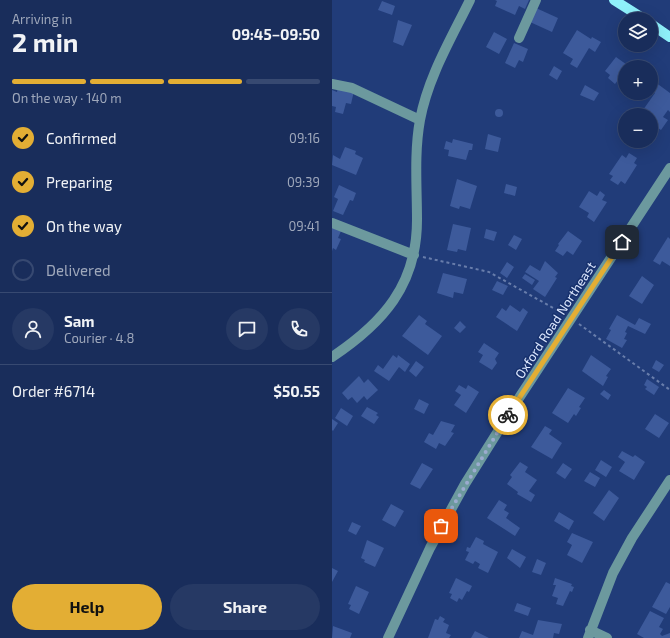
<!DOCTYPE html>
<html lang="en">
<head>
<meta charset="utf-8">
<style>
	body { margin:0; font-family:"Exo 2",sans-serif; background:#263964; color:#f1f3f6; height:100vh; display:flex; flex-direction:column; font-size:15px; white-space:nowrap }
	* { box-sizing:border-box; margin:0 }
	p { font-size:13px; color:#9fa8bb }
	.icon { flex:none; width:22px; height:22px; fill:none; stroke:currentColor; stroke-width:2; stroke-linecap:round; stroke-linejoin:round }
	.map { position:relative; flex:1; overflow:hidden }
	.sheet { display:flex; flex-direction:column; background:#192d5b; width:332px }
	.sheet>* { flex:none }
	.tools { position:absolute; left:286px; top:12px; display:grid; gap:8px }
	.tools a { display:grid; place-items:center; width:40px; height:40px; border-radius:50%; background:#192d5b; box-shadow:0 4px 16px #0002,0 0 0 1px #374971; font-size:20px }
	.pin { position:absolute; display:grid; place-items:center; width:34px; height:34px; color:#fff; margin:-17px; border-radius:8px; box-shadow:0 2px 6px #0006 }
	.courier { position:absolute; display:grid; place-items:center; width:40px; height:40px; margin:-20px; border:3px solid #e3ae34; border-radius:50%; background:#fff; color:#222; box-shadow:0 1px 5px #0007 }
	.head em { font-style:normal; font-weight:700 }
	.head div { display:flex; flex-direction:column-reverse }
	.head { display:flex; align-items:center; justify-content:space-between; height:68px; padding:0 12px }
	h1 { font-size:26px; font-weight:700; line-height:30px }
	.bar { display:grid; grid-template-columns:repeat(4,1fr); gap:6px 4px; align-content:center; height:48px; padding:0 12px }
	.bar i { height:5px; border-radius:3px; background:#374971 }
	.bar .selected { background:#e3ae34 }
	.bar p { grid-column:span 4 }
	.line { display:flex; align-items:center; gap:10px; padding:0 12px; border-top:1px solid #374971 }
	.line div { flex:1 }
	.round { display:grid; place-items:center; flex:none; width:42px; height:42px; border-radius:21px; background:#263964 }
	ol { padding:0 12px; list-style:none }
	li { display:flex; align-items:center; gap:12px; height:44px }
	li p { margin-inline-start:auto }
	li .icon { padding:4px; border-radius:50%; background:#e3ae34; color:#111; stroke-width:4 }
	li:last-child { color:#9fa8bb }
	li i { width:22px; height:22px; border:2px solid #374971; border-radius:50% }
	.primary-button { display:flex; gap:8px; margin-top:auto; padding:8px 12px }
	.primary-button a { flex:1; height:46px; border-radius:24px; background:#e3ae34; color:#111; font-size:16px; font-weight:700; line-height:46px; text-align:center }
	.primary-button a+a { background:#263964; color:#f1f3f6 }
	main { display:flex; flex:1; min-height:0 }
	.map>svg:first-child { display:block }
</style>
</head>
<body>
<main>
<section class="sheet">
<div class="head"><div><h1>2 min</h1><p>Arriving in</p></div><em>09:45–09:50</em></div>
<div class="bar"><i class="selected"></i><i class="selected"></i><i class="selected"></i><i></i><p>On the way · 140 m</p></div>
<ol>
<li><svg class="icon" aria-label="check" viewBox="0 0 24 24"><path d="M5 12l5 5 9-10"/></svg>Confirmed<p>09:16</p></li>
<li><svg class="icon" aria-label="check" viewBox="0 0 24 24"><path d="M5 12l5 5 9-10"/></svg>Preparing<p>09:39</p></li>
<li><svg class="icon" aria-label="check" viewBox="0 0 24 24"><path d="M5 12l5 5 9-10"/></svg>On the way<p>09:41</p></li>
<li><i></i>Delivered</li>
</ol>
<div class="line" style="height:72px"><a class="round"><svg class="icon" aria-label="person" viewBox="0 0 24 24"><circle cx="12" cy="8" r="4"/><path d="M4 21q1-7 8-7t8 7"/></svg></a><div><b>Sam</b><p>Courier · 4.8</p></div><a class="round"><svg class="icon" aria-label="chat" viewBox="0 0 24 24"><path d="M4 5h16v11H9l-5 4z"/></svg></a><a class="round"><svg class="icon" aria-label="phone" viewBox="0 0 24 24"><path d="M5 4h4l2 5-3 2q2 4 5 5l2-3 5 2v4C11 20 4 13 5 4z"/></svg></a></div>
<div class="line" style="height:52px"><div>Order #6714</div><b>$50.55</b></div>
<div class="primary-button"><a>Help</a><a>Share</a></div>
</section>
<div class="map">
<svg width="338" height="638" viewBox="0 0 338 638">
	<rect width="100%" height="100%" fill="#213c79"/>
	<path fill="#3d5a9b" d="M 163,0 L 197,0 L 193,9 L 187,6 L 183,15 L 163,6 L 165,1 Z
		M 50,1 L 63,6 L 60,15 L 46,10 Z
		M 204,8 L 226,18 L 220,32 L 198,22 Z
		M 66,20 L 80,25 L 71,46 L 61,42 Z
		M 245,30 L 259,39 L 260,37 L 269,42 L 263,52 L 257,48 L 245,68 L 238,64 L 241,59 L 231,53 Z
		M 162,32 L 175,39 L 167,54 L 154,47 Z
		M 182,43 L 196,49 L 191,62 L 187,60 L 183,68 L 173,63 Z
		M 284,57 L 298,67 L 293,67 L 292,84 L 286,80 L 283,84 L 276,78 L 278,75 L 273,71 Z
		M 222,66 L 230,71 L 225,80 L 217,75 Z
		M 323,82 L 338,93 L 338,112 L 336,110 L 331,117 L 336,120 L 329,130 L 319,123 L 319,115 L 311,110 L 323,93 L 319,90 L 319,88 Z
		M 253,85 L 267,93 L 262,101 L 248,95 Z
		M 6,86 L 22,91 L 19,104 L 14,103 L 11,114 L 3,112 L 4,107 L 0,106 L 0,90 L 5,92 Z
		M163 113a4 4 0 1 1 8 0a4 4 0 1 1-8 0Z
		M 156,134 L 169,138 L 166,152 L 153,149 Z
		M 121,139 L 141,144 L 140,150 L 137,150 L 134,160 L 116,156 L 117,150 L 112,149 L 114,141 L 120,143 Z
		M 13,147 L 24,151 L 23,154 L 31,158 L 24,175 L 0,165 L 1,155 L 8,159 Z
		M 297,153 L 305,158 L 302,163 L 305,165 L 293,184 L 289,181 L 286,185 L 278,180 L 281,176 L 277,174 L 290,155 L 294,158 Z
		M 125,179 L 145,186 L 138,209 L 128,206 L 127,209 L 118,206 Z
		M 174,184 L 185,187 L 183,196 L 172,193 Z
		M 7,185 L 24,193 L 21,201 L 18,200 L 11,215 L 1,211 L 6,199 L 2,197 Z
		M 257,191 L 265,196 L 268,191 L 273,195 L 270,200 L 275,202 L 262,222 L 255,217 L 257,213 L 247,207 Z
		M 121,224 L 139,228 L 134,251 L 126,249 L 125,252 L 115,250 Z
		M 0,225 L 9,231 L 6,238 L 9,239 L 4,250 L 1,248 L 0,251 Z
		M 154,229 L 165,232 L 162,241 L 152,238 Z
		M 236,231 L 250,241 L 241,255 L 235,251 L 231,256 L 223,251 L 227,245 L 226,244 Z
		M 182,235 L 190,239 L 184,250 L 176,245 Z
		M 336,237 L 338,239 L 338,266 L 330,261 L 328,265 L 321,261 Z
		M 213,261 L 226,273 L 223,277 L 225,278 L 213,297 L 201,289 L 207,281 L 193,272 L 198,265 L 208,271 Z
		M 175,262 L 182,267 L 175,278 L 168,273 Z
		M 111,273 L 135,279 L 131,294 L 122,292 L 121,298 L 105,293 Z
		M 193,274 L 203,280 L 200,285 L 190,278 Z
		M 310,276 L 322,285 L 310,304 L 297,296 Z
		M 165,281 L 176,286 L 171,295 L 160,290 Z
		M 178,305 L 188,312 L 191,308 L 196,312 L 185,331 L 164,317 L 170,308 L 174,311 Z
		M 87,315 L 95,321 L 93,324 L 110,336 L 96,355 L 70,336 Z
		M 285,315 L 303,325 L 307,318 L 319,324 L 313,334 L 296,326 L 293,332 L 295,333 L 292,339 L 295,340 L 290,348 L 274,339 L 279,330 L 277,329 Z
		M 128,321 L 134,327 L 128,333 L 122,328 Z
		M 152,343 L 167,353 L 163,359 L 165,363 L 160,370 L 147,362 L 151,355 L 146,352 Z
		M 61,355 L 65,358 L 66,355 L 78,364 L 73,372 L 67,367 L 57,381 L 42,371 L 46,365 L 51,369 Z
		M 259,355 L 279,369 L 274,376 L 276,377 L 271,386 L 250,371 Z
		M 324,360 L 332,365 L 327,372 L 320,368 Z
		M 84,361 L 92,367 L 84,377 L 77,371 Z
		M 27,376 L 32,383 L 36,379 L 46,390 L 35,400 L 32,396 L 25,403 L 20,397 L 16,400 L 10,393 Z
		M 315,379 L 327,387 L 322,395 L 313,389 L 315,387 L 312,385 Z
		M 127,385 L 134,389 L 136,385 L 147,392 L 134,413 L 122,405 L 129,395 L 123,391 Z
		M 236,388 L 253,398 L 247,407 L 249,408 L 244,416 L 242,414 L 236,423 L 220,413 Z
		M 272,390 L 279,395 L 276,400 L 268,394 Z
		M 87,399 L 97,404 L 92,414 L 82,409 Z
		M 35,407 L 46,413 L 44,415 L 47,417 L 42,424 L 29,416 Z
		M 9,408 L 21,416 L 15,426 L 3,418 Z
		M 323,414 L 337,423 L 327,438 L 313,429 Z
		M 0,419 L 6,423 L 1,431 L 0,430 Z
		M 109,421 L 123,425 L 119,432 L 122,433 L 113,446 L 107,443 L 104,449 L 92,442 L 97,433 L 101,435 Z
		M 213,426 L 220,430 L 217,434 L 230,443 L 220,459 L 199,447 Z
		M 290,451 L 301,457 L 303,455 L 313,462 L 302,480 L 287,471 L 293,462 L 286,457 Z
		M 269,460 L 280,467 L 274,477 L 263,470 Z
		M 188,462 L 196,467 L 193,472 L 205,480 L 197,491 L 203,495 L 199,502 L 185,494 L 186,492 L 175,484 L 180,477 L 178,475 Z
		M 90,463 L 101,469 L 88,489 L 78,484 Z
		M 231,463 L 240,469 L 233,479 L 224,473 Z
		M 258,472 L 268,478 L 263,487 L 252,481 Z
		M 277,490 L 287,498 L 272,521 L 261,513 Z
		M 167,500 L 175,505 L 172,510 L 177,513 L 174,518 L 188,528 L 183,536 L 155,518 Z
		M 59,504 L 72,511 L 63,527 L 50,520 Z
		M 227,512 L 242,521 L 237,530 L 222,521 Z
		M 20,522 L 29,526 L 24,535 L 16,531 Z
		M 240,533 L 261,542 L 250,563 L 235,555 L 240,545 L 235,542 Z
		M 144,537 L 152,541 L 151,544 L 166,552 L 156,573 L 146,568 L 148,564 L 143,561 L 141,564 L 133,560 L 137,552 L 134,551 L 135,547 L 138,548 Z
		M 35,540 L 52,548 L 43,567 L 32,562 L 33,560 L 29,558 Z
		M 180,549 L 194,557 L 188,568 L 175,558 Z
		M 205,559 L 214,563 L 209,575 L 200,572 Z
		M 0,568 L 6,571 L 0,582 Z
		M 124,578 L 140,586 L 137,592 L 135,591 L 130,600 L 127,598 L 125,602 L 118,598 L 120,594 L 117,593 Z
		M 223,578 L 240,584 L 239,586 L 242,587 L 240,592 L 238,591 L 231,606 L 224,604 L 226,598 L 220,596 L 224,585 L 221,585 Z
		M 334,582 L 338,584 L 338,607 L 334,614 L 320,607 Z
		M 24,586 L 37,592 L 27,614 L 17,609 L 19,605 L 16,604 Z
		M 185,603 L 199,608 L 196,616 L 182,611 Z
		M 318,611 L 332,618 L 327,627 L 331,629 L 328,634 L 330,636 L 338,633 L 338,638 L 312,638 L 305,634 Z
		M 108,616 L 113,619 L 111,622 L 117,625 L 114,633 L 119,635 L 117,638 L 96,638 L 103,619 L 106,620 Z
		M 206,620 L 230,624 L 227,634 L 222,633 L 221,638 L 187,638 L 190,631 L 201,635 Z
		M 1,626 L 20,633 L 18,638 L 0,638 Z
		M 143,631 L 157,638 L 139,638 Z"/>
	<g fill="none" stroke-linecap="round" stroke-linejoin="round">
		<path stroke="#687dab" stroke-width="2" stroke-dasharray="3 3" stroke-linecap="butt" d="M 91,257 L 157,272 L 232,314
			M 247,324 L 338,390"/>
		<path stroke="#6c999e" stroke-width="10" d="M 187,38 L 204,0
			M 0,84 L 20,88 L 88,120
			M 0,223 L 82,255
			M 0,357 C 51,323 85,285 85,220 C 85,187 82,153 88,120 C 96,77 119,39 138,0
			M 258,630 L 275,638
			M 56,638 L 98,548 L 133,484 L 185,401 L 338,168
			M 256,638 L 281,573 L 300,538 L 338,480"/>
		<path stroke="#8ff1fb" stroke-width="10" d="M 282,0 L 312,19
			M 319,24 L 338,37"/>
	</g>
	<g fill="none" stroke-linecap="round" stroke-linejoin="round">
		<path stroke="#9babcf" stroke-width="4" stroke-dasharray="0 7.2" d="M 109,526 L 176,415"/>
		<path stroke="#e3ae34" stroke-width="5" d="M 176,415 L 290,242"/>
	</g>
	<g text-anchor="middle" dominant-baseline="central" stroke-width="3" stroke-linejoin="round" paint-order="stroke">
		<g font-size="13" fill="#dce7fe" stroke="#17316d">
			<text transform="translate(223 320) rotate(-57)">Oxford Road Northeast</text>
		</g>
	</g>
</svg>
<div class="tools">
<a><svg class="icon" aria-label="layers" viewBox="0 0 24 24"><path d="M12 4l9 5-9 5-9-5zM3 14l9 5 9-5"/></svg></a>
<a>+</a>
<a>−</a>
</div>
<div class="pin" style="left:109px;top:526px;background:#ea580c"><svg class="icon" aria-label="bag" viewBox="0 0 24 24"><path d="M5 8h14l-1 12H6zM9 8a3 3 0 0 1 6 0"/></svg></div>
<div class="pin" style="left:290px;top:242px;background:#1f2937"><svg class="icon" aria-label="home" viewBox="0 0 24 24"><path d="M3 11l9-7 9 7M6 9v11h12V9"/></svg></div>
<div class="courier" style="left:176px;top:415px"><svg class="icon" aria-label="bike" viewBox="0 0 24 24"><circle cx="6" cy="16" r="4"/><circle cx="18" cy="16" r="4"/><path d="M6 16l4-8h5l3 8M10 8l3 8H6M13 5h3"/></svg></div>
</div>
</main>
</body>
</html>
